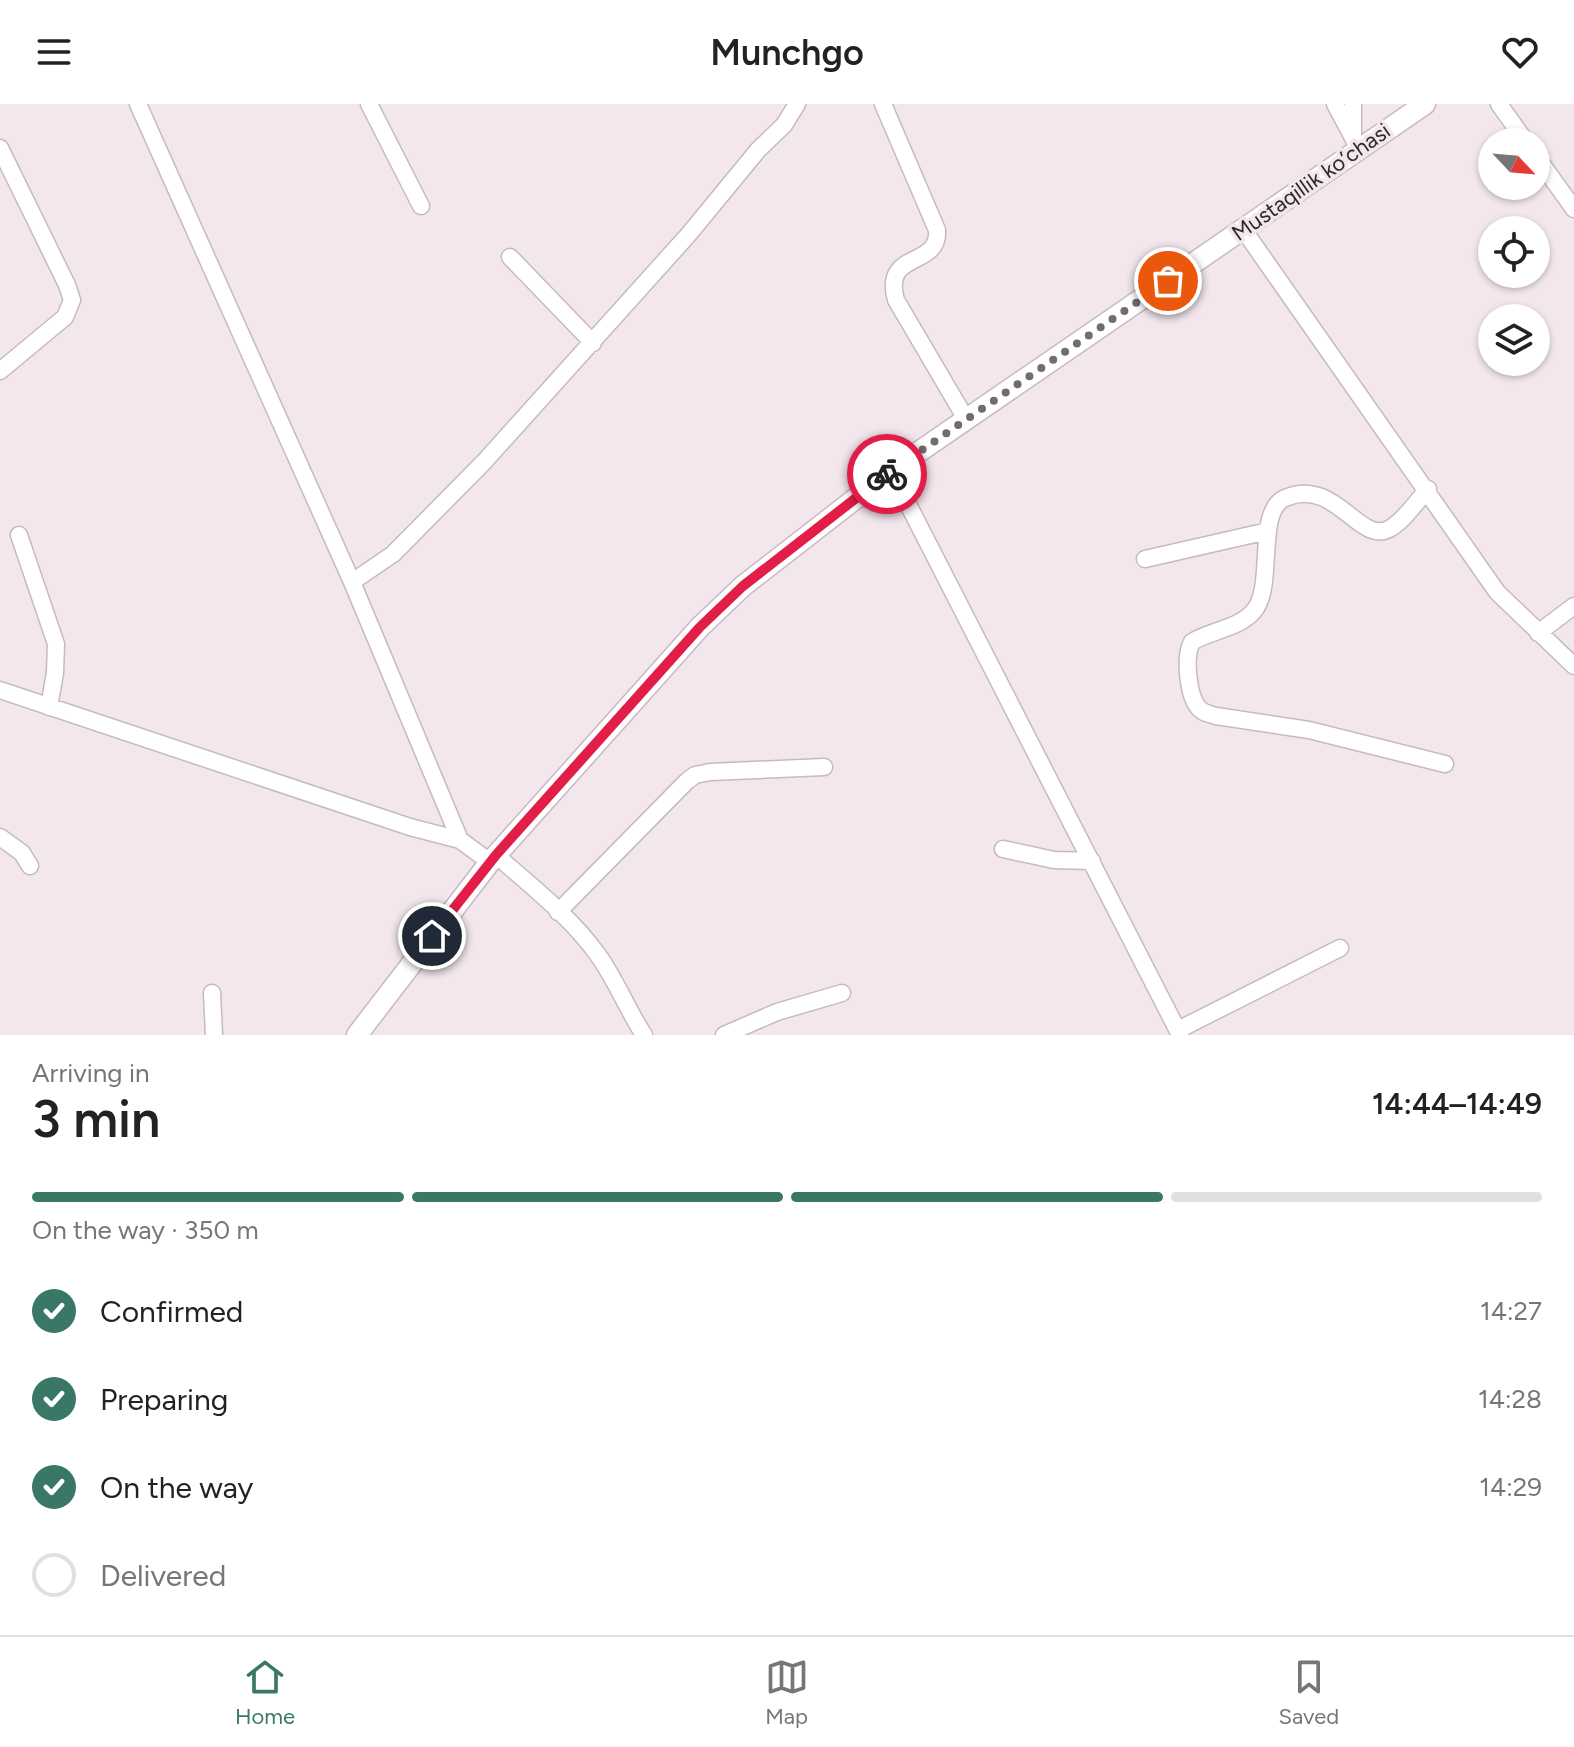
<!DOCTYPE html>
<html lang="en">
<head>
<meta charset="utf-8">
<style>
	body { margin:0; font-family:Figtree,sans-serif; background:#f2f2f2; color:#222; height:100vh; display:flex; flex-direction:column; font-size:30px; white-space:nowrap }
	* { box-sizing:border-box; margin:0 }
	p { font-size:26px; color:#767676 }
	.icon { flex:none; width:44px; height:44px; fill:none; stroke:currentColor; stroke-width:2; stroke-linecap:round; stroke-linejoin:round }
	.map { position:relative; height:931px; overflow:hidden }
	.sheet { display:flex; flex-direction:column; background:#fff; flex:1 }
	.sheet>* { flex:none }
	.needle { width:52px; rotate:116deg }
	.tools { position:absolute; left:1478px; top:24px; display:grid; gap:16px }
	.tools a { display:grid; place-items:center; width:72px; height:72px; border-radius:50%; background:#fff; box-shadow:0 2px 6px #0004; font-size:40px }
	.pin { position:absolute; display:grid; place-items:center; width:68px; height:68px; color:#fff; margin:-34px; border:4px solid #fff; border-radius:50%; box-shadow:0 2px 8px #0007 }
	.courier { position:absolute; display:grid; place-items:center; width:80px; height:80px; margin:-40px; border:6px solid #e11d48; border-radius:50%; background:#fff; color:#222; box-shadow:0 2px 10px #0007 }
	.head em { font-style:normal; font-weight:600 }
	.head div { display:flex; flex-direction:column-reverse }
	.head { display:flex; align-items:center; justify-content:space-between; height:136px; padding:0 32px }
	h1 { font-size:52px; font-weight:600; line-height:60px }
	.bar { display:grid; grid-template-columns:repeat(4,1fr); gap:12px 8px; align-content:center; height:96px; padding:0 32px }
	.bar i { height:10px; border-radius:6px; background:#e0e0e0 }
	.bar .active { background:#397866 }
	.bar p { grid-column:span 4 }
	ol { padding:0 32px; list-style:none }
	li { display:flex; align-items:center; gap:24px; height:88px }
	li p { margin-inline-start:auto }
	li .icon { padding:8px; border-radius:50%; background:#397866; color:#fff; stroke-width:4 }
	li:last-child { color:#767676 }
	li i { width:44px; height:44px; border:4px solid #e0e0e0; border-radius:50% }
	header { display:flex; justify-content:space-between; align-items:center; height:104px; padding:0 32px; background:#fff; font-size:36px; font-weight:600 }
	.tab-bar { display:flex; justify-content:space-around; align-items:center; height:112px; border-top:2px solid #e0e0e0; background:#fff; font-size:22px; color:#767676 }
	.tab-bar a { display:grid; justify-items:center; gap:4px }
	.tab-bar .active { color:#397866 }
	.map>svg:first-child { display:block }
</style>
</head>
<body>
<header><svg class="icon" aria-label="menu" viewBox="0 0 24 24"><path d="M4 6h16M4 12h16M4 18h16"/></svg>Munchgo<svg class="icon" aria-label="heart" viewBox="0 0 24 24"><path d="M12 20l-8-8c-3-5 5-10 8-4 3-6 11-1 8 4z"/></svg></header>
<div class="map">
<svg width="1574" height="931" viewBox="0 0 1574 931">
	<rect width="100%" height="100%" fill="#f3e7ed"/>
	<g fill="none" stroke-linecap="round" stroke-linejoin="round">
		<g stroke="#c6bac0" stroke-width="19">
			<path id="minor" d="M 138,0 L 352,478 L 460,736
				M 369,0 L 421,102
				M 883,0 L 937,126 C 940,165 882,145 896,196 L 966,315
				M 1335,0 L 1359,45
				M 1353,0 L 1353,34
				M 1499,0 L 1526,38
				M 0,44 L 67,181 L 72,196 L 65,213 L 0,267
				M 1536,52 L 1574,105
				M 1243,125 L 1497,488 L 1574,562
				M 510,153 L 593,239
				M 891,367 L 1180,931
				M 1428,385 C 1416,398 1404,417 1389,425 C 1359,441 1335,372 1285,394 C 1256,407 1274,477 1256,504 C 1243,524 1211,526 1192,538 C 1184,552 1188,591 1198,603 C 1202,609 1210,610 1216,612 L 1309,626 L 1445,660
				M 19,431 L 56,540 L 55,569 L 49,603
				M 1145,455 L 1268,427
				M 352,478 L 393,450 L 483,359 L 689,130 L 758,46 L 784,21 L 797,0
				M 1538,529 L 1574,502
				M 0,586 L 410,723 L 460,736 L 490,758
				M 0,733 L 22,749 L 30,762
				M 1003,745 L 1054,756 L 1092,757
				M 496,751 C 531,782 571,813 598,851 C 616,876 627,905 644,931
				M 558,808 L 687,677 L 695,671 L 710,668 L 824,663
				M 212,889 L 214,931
				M 1178,926 L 1340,844
				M 724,931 L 777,908 L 842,889"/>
		</g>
		<g stroke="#c6bac0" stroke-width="23">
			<path id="major" d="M 357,931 L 490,758 L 700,523 L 743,482 L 891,367 L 1425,0"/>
		</g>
		<use href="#minor" stroke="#fff" stroke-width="16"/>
		<use href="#major" stroke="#fff" stroke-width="20"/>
	</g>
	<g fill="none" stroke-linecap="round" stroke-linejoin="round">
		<path stroke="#736c6f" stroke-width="8" stroke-dasharray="0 14.4" d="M 887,370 L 1168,177"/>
		<path stroke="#e11d48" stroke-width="10" d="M 432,832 L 496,751 L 700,523 L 743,482 L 887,370"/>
	</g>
	<g text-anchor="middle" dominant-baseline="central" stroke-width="7" stroke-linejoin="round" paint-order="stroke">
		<g font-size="22" fill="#2e292b" stroke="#f3e7ed">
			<text transform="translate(1311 78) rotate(-35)">Mustaqillik ko’chasi</text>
		</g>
	</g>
</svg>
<div class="tools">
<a><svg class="needle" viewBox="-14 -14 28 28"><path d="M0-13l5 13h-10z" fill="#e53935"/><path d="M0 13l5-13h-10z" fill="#767676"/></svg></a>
<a><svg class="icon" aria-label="locate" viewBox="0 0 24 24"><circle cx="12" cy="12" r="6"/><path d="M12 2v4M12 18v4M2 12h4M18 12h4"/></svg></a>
<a><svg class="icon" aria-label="layers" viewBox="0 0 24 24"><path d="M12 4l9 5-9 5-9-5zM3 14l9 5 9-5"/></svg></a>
</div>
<div class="pin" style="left:1168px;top:177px;background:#ea580c"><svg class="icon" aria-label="bag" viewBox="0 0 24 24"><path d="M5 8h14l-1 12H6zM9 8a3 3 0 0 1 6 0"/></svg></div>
<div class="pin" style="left:432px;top:832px;background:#1f2937"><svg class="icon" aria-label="home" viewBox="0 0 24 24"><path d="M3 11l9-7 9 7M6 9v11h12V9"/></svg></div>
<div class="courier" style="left:887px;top:370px"><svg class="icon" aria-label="bike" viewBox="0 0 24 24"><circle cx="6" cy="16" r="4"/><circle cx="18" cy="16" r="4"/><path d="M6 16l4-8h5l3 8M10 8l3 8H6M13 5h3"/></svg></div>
</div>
<section class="sheet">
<div class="head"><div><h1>3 min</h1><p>Arriving in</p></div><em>14:44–14:49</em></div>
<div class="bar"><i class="active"></i><i class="active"></i><i class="active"></i><i></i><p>On the way · 350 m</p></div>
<ol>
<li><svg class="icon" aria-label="check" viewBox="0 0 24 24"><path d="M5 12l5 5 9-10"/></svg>Confirmed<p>14:27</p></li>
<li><svg class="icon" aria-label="check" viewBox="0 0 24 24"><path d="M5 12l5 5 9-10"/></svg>Preparing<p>14:28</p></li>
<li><svg class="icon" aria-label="check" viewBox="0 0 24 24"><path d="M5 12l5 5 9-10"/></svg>On the way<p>14:29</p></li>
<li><i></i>Delivered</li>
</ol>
</section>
<nav class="tab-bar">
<a class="active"><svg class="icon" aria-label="home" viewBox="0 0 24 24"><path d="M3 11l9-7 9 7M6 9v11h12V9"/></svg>Home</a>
<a><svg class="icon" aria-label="map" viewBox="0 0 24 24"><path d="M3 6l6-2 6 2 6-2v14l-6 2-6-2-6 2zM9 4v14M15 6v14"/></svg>Map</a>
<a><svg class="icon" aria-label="saved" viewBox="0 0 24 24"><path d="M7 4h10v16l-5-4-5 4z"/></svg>Saved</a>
</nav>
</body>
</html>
